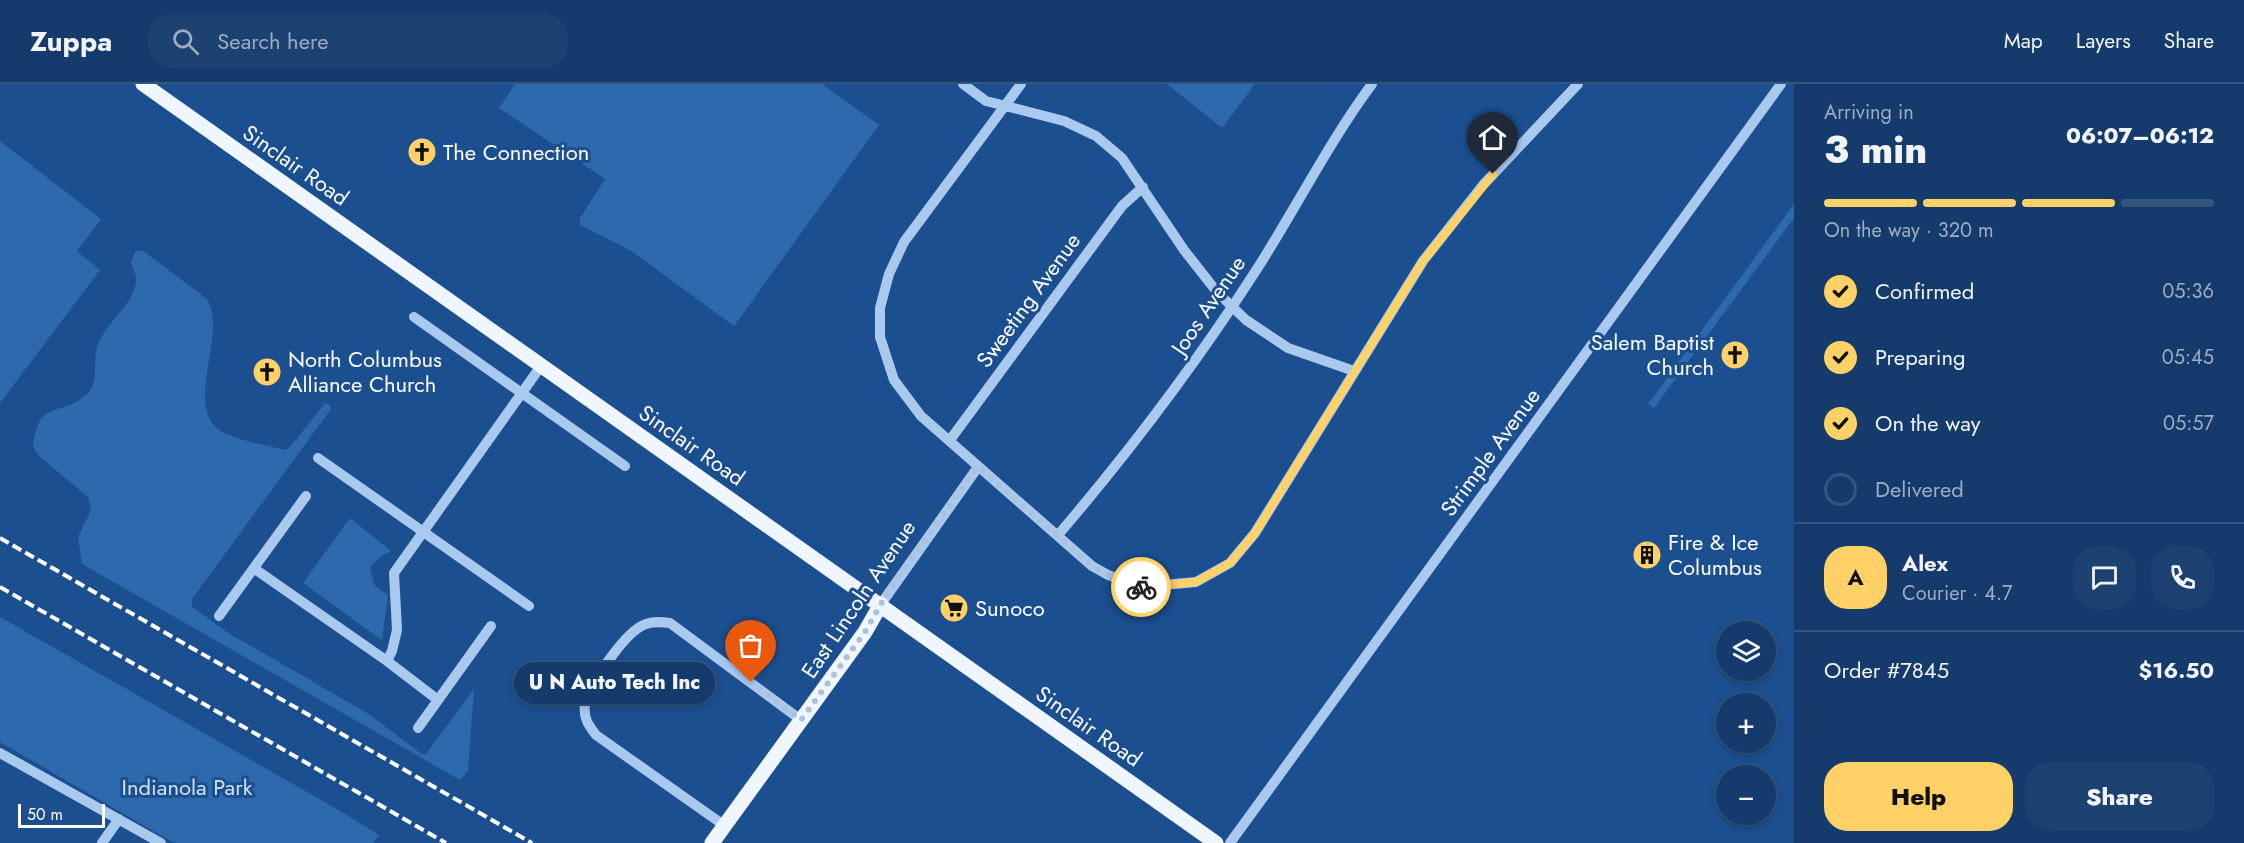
<!DOCTYPE html>
<html lang="en">
<head>
<meta charset="utf-8">
<style>
	body { margin:0; font-family:Jost,sans-serif; background:#1d4271; color:#f1f3f6; height:100vh; display:flex; flex-direction:column; font-size:22px; white-space:nowrap }
	* { box-sizing:border-box; margin:0 }
	p { font-size:20px; color:#9dadc1 }
	.icon { flex:none; width:33px; height:33px; fill:none; stroke:currentColor; stroke-width:2; stroke-linecap:round; stroke-linejoin:round }
	.map { position:relative; flex:1; overflow:hidden }
	.sheet { display:flex; flex-direction:column; background:#143b6b; width:450px }
	.sheet>* { flex:none }
	.fabs { position:absolute; left:1716px; top:537px; display:grid; gap:12px }
	.fabs a { display:grid; place-items:center; width:60px; height:60px; border-radius:50%; background:#143b6b; box-shadow:0 3px 9px #0003,0 0 0 2px #33557e; font-size:30px }
	.scale { position:absolute; left:18px; bottom:15px; width:87px; box-sizing:border-box; padding-left:6px; border:3px solid #fff; border-top:0; font-size:16px; line-height:21px; white-space:nowrap; color:#fff; -webkit-text-stroke:4px #1b4f8f; paint-order:stroke }
	.pin { position:absolute; display:grid; place-items:center; width:51px; height:51px; color:#fff; margin:-62px -26px; border-radius:50% 50% 50% 0; rotate:-45deg; box-shadow:0 0 6px #0007 }
	.pin .icon { rotate:45deg }
	.courier { position:absolute; display:grid; place-items:center; width:60px; height:60px; margin:-30px; border:4px solid #ffd166; border-radius:50%; background:#fff; color:#222; box-shadow:0 2px 8px #0007 }
	.bubble { position:absolute; height:42px; border-radius:21px; background:#143b6b; box-shadow:0 3px 9px #0003,0 0 0 2px #33557e; font-size:20px; font-weight:800; line-height:42px; text-align:center }
	.summary em { font-style:normal; font-weight:800 }
	.summary div { display:flex; flex-direction:column-reverse }
	.summary { display:flex; align-items:center; justify-content:space-between; height:102px; padding:0 30px }
	h1 { font-size:39px; font-weight:800; line-height:45px }
	.bar { display:grid; grid-template-columns:repeat(4,1fr); gap:9px 6px; align-content:center; height:72px; padding:0 30px }
	.bar i { height:8px; border-radius:4px; background:#33557e }
	.bar .selected { background:#ffd166 }
	.bar p { grid-column:span 4 }
	.line { display:flex; align-items:center; gap:15px; padding:0 30px; border-top:2px solid #33557e }
	.line div { flex:1 }
	.round { display:grid; place-items:center; flex:none; width:63px; height:63px; border-radius:24px; background:#1d4271 }
	ol { padding:0 30px; list-style:none }
	li { display:flex; align-items:center; gap:18px; height:66px }
	li p { margin-inline-start:auto }
	li .icon { padding:6px; border-radius:50%; background:#ffd166; color:#111; stroke-width:4 }
	li:last-child { color:#9dadc1 }
	li i { width:33px; height:33px; border:3px solid #33557e; border-radius:50% }
	.action { display:flex; gap:12px; margin-top:auto; padding:12px 30px }
	.action a { flex:1; height:69px; border-radius:24px; background:#ffd166; color:#111; font-size:24px; font-weight:800; line-height:69px; text-align:center }
	.action a+a { background:#1d4271; color:#f1f3f6 }
	header { display:flex; align-items:center; gap:36px; box-sizing:border-box; height:84px; padding:0 30px; background:#143b6b; border-bottom:2px solid #33557e }
	header strong { font-size:28px }
	nav { display:flex; gap:33px; margin-inline-start:auto; font-size:21px }
	.search { width:420px; height:54px; background:#1d4271; display:flex; align-items:center; gap:15px; box-sizing:border-box; padding:0 21px; border-radius:24px; color:#9dadc1; font-size:22px }
	main { display:flex; flex:1; min-height:0 }
	.map>svg:first-child { display:block }
</style>
</head>
<body>
<header>
<strong>Zuppa</strong>
<div class="search"><svg class="icon" aria-label="search" viewBox="0 0 24 24"><circle cx="10" cy="10" r="6"/><path d="M15 15l6 6"/></svg>Search here</div>
<nav><a>Map</a><a>Layers</a><a>Share</a></nav>
</header>
<main>
<div class="map">
<svg width="1794" height="759" viewBox="0 0 1794 759">
	<rect width="100%" height="100%" fill="#1b4f8f"/>
	<path fill="#2e69ad" d="M 515,0 L 822,0 L 879,41 L 734,242 L 630,166 L 580,141 L 580,134 L 605,95 L 499,24 Z
		M 1167,0 L 1255,0 L 1222,44 Z
		M 0,57 L 101,135 L 77,167 L 100,186 L 0,319 Z
		M 1794,120 L 1794,134 L 1654,324 L 1648,320 Z
		M 142,166 L 207,215 C 229,252 179,328 226,350 C 244,358 266,361 285,366 L 291,362 L 325,319 L 330,321 L 331,325 L 192,515 L 192,523 L 230,550 L 367,629 L 422,670 L 426,670 L 474,605 L 468,687 L 460,696 L 82,480 L 78,453 L 91,426 L 88,413 L 40,373 L 33,363 C 39,313 59,335 87,310 C 98,300 94,281 96,267 C 101,240 135,223 136,195 C 136,190 132,183 131,178 L 135,168 Z
		M 350,434 L 391,467 L 381,472 L 370,483 L 374,501 L 388,511 L 382,556 L 303,499 Z
		M 0,533 L 337,725 L 379,751 L 373,759 L 176,759 L 167,755 L 0,658 Z"/>
	<g fill="none" stroke-linecap="round" stroke-linejoin="round">
		<path stroke="#a9c9ee" stroke-width="10" d="M 963,0 L 986,17 L 1064,37 L 1096,52 L 1122,74 L 1184,166 L 1217,208 L 1246,236 L 1288,264 L 1354,287
			M 1021,0 L 904,158 L 889,190 L 880,224 L 880,253 L 894,296 L 921,332 L 1092,482 L 1108,491 L 1142,503 L 1196,498 L 1230,479 L 1255,449 L 1423,177 L 1483,101 L 1578,0
			M 414,233 L 625,382
			M 950,356 L 1122,122 L 1143,103
			M 318,374 L 529,522
			M 1058,451 C 1130,367 1197,278 1257,185 C 1296,124 1329,58 1372,0
			M 255,485 L 387,577
			M 881,520 L 978,383
			M 219,532 L 306,412
			M 438,616 L 387,577 L 392,567 L 397,546 L 394,489 L 541,282
			M 418,644 L 491,542
			M 0,669 L 161,759
			M 725,742 L 596,651 C 589,642 583,634 585,621 C 590,600 625,547 646,540 C 654,537 662,538 670,539 L 801,636
			M 102,759 L 119,735
			M 1230,759 L 1781,0"/>
		<path stroke="#f0f6ff" stroke-width="15" d="M 143,0 L 1216,759
			M 712,759 L 865,548 L 881,520"/>
		<path stroke="#fff" stroke-width="4" stroke-dasharray="10 4.5" stroke-linecap="butt" d="M 0,454 L 532,759
			M 0,503 L 446,759"/>
	</g>
	<g fill="none" stroke-linecap="round" stroke-linejoin="round">
		<path stroke="#afc1d8" stroke-width="6" stroke-dasharray="0 10.8" d="M 751,598 L 801,636 L 865,548 L 889,506 L 978,383 L 1092,482 L 1108,491 L 1141,503"/>
		<path stroke="#ffd166" stroke-width="8" d="M 1141,503 L 1196,498 L 1230,479 L 1255,449 L 1423,177 L 1493,90"/>
	</g>
	<defs>
		<g id="church-disc" transform="scale(1.5)"><circle r="9.5" fill="#ffd166" stroke="#1b4f8f"/><path d="M-1.2-6h2.4v3.5h3.3v2.4h-3.3V6h-2.4V-.1h-3.3v-2.4h3.3Z" fill="#111"/></g>
		<g id="building-disc" transform="scale(1.5)"><circle r="9.5" fill="#ffd166" stroke="#1b4f8f"/><path d="M-4-6H4V6H1V3H-1V6H-4ZM-2.5-4.3h1.7v1.8h-1.7ZM.8-4.3h1.7v1.8H.8ZM-2.5-1h1.7V.8h-1.7ZM.8-1h1.7V.8H.8Z" fill="#111"/></g>
		<g id="supermarket-disc" transform="scale(1.5)"><circle r="9.5" fill="#ffd166" stroke="#1b4f8f"/><path d="M-6-5.5h2.5l.6 2H6L4.5 2H-2.5L-4.4-4H-6ZM-1.5 3.2a1.3 1.3 0 1 0 .1 0ZM3 3.2a1.3 1.3 0 1 0 .1 0Z" fill="#111"/></g>
	</defs>
	<g fill-rule="evenodd">
		<use href="#church-disc" x="422" y="68"/>
		<use href="#church-disc" x="1735" y="271"/>
		<use href="#church-disc" x="267" y="288"/>
		<use href="#building-disc" x="1647" y="471"/>
		<use href="#supermarket-disc" x="954" y="524"/>
	</g>
	<g text-anchor="middle" dominant-baseline="central" stroke-width="6" stroke-linejoin="round" paint-order="stroke">
		<g font-size="22" fill="#fff" stroke="#1b4f8f" text-anchor="start">
			<text x="443" y="68">The Connection</text>
			<text x="1714" y="258" text-anchor="end">Salem Baptist<tspan x="1714" dy="25">Church</tspan></text>
			<text x="288" y="275">North Columbus<tspan x="288" dy="25">Alliance Church</tspan></text>
			<text x="1668" y="458">Fire &amp; Ice<tspan x="1668" dy="25">Columbus</tspan></text>
			<text x="975" y="524">Sunoco</text>
		</g>
		<g font-size="22" fill="#fff" stroke="#1b4f8f">
			<text transform="translate(296 81) rotate(35)">Sinclair Road</text>
			<text transform="translate(1028 216) rotate(-54)">Sweeting Avenue</text>
			<text transform="translate(1208 221) rotate(-56)">Joos Avenue</text>
			<text transform="translate(692 361) rotate(35)">Sinclair Road</text>
			<text transform="translate(1490 368) rotate(-54)">Strimple Avenue</text>
			<text transform="translate(858 515) rotate(-56)">East Lincoln Avenue</text>
			<text transform="translate(1089 642) rotate(35)">Sinclair Road</text>
		</g>
		<g font-size="22" fill="#cfe3fa" stroke="#1b4f8f">
			<text x="187" y="703">Indianola Park</text>
		</g>
	</g>
</svg>
<div class="fabs">
<a><svg class="icon" aria-label="layers" viewBox="0 0 24 24"><path d="M12 4l9 5-9 5-9-5zM3 14l9 5 9-5"/></svg></a>
<a>+</a>
<a>−</a>
</div>
<div class="scale">50 m</div>
<div class="pin" style="left:751px;top:598px;background:#ea580c"><svg class="icon" aria-label="bag" viewBox="0 0 24 24"><path d="M5 8h14l-1 12H6zM9 8a3 3 0 0 1 6 0"/></svg></div>
<div class="pin" style="left:1493px;top:90px;background:#1f2937"><svg class="icon" aria-label="home" viewBox="0 0 24 24"><path d="M3 11l9-7 9 7M6 9v11h12V9"/></svg></div>
<div class="courier" style="left:1141px;top:503px"><svg class="icon" aria-label="bike" viewBox="0 0 24 24"><circle cx="6" cy="16" r="4"/><circle cx="18" cy="16" r="4"/><path d="M6 16l4-8h5l3 8M10 8l3 8H6M13 5h3"/></svg></div>
<div class="bubble" style="left:514px;top:578px;width:201px">U N Auto Tech Inc</div>
</div>
<section class="sheet">
<div class="summary"><div><h1>3 min</h1><p>Arriving in</p></div><em>06:07–06:12</em></div>
<div class="bar"><i class="selected"></i><i class="selected"></i><i class="selected"></i><i></i><p>On the way · 320 m</p></div>
<ol>
<li><svg class="icon" aria-label="check" viewBox="0 0 24 24"><path d="M5 12l5 5 9-10"/></svg>Confirmed<p>05:36</p></li>
<li><svg class="icon" aria-label="check" viewBox="0 0 24 24"><path d="M5 12l5 5 9-10"/></svg>Preparing<p>05:45</p></li>
<li><svg class="icon" aria-label="check" viewBox="0 0 24 24"><path d="M5 12l5 5 9-10"/></svg>On the way<p>05:57</p></li>
<li><i></i>Delivered</li>
</ol>
<div class="line" style="height:108px"><b class="round" style="background:#ffd166;color:#111">A</b><div><b>Alex</b><p>Courier · 4.7</p></div><a class="round"><svg class="icon" aria-label="chat" viewBox="0 0 24 24"><path d="M4 5h16v11H9l-5 4z"/></svg></a><a class="round"><svg class="icon" aria-label="phone" viewBox="0 0 24 24"><path d="M5 4h4l2 5-3 2q2 4 5 5l2-3 5 2v4C11 20 4 13 5 4z"/></svg></a></div>
<div class="line" style="height:78px"><div>Order #7845</div><b>$16.50</b></div>
<div class="action"><a>Help</a><a>Share</a></div>
</section>
</main>
</body>
</html>
